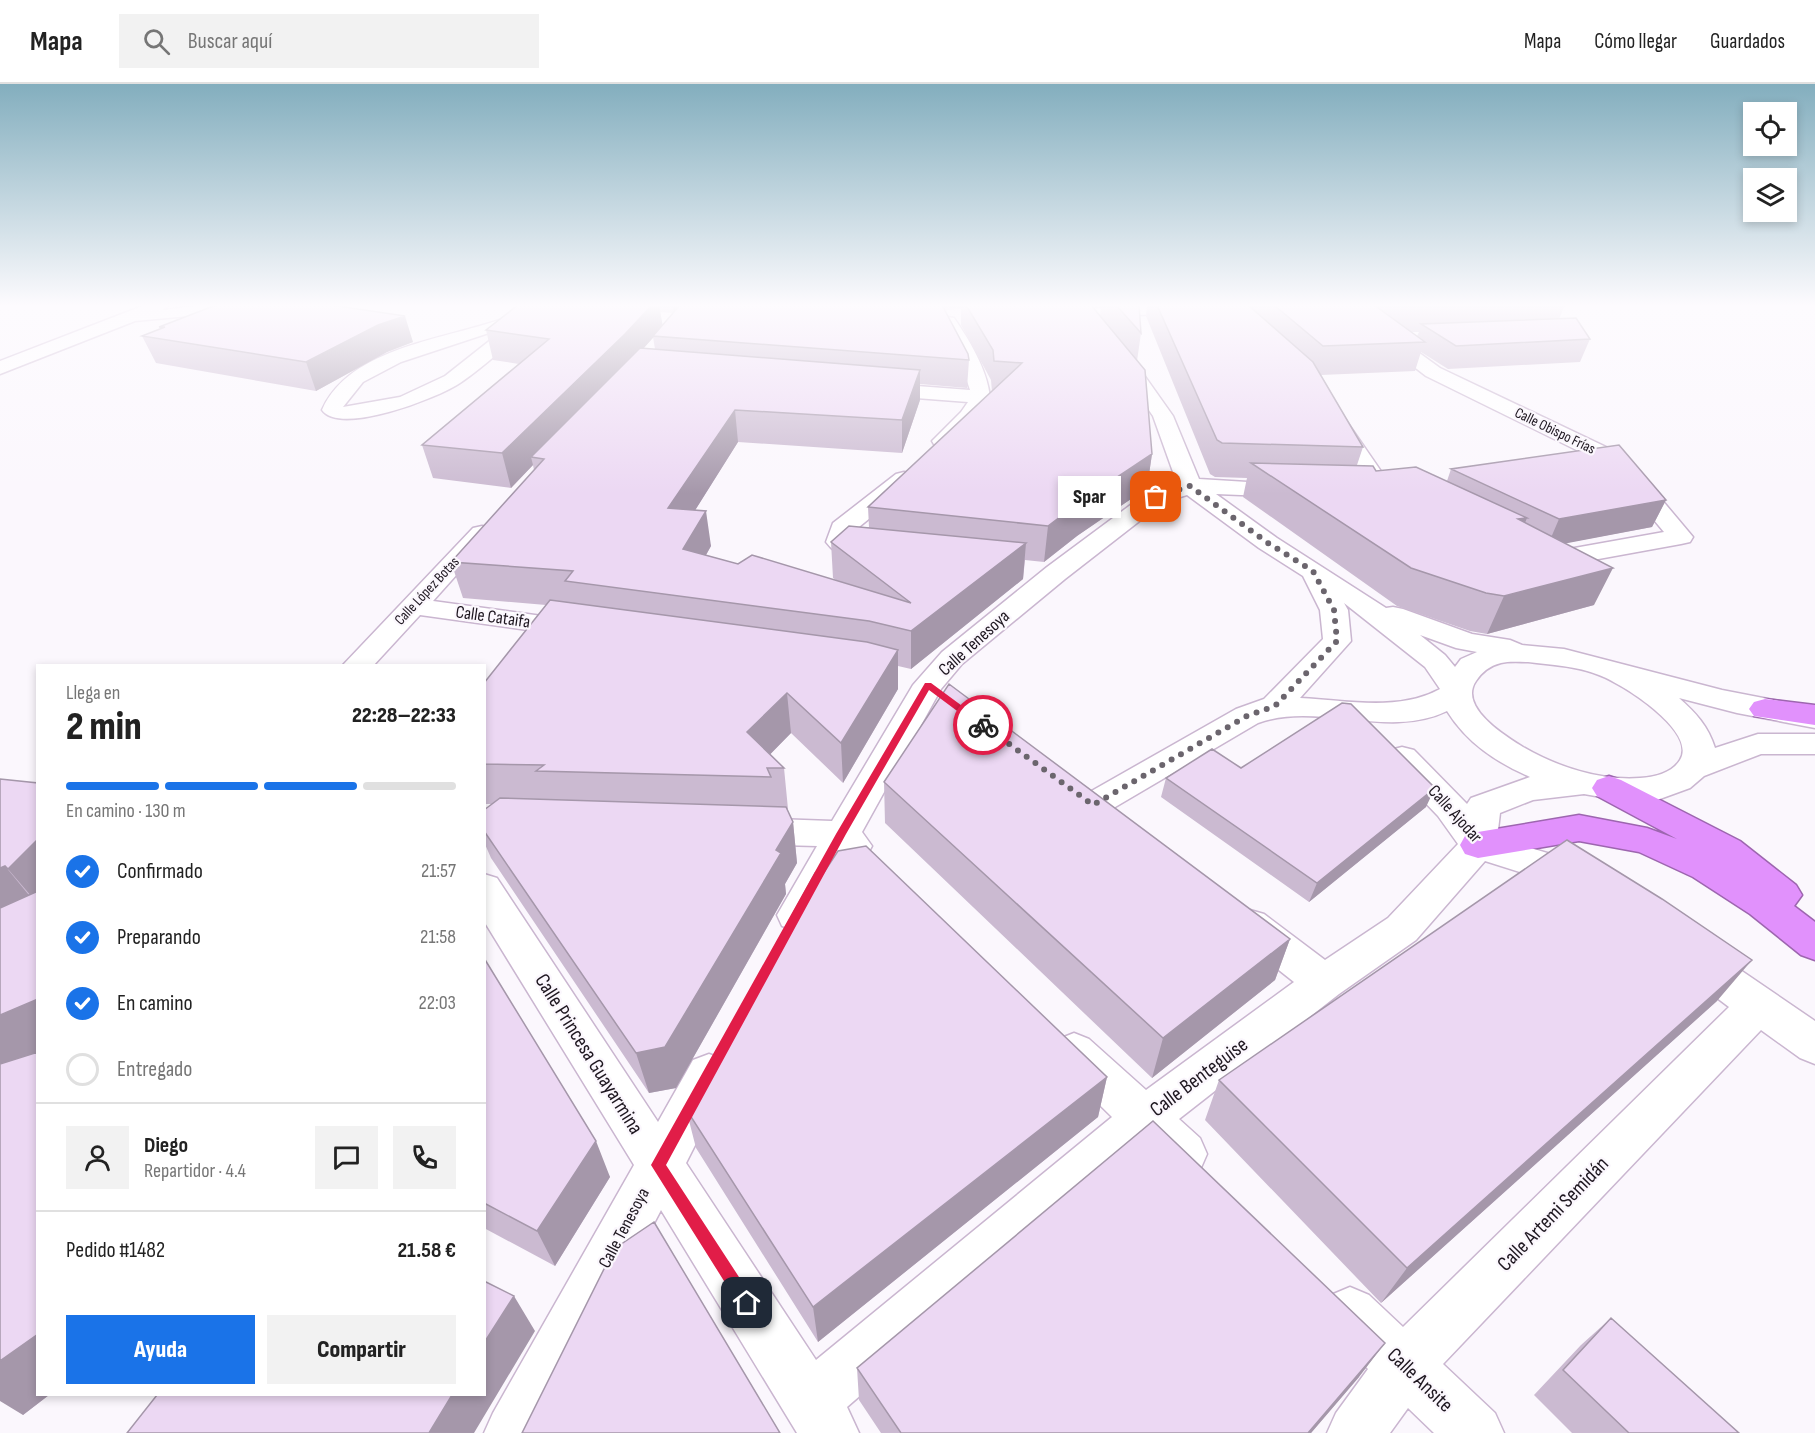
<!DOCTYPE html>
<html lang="es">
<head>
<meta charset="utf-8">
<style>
	body { margin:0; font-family:"Sofia Sans Condensed",sans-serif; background:#f2f2f2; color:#222; height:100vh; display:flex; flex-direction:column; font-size:22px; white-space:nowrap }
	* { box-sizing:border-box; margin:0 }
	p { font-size:20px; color:#767676 }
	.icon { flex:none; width:33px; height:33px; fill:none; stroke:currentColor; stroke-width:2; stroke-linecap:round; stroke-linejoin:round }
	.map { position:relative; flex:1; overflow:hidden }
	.details { position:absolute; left:36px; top:580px; width:450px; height:732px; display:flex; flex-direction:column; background:#fff; border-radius:0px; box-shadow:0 3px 9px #0003 }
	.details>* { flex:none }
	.fabs { position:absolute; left:1743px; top:18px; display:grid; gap:12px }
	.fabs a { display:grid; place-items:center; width:54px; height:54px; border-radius:0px; background:#fff; box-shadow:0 3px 9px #0003; font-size:30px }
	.pin { position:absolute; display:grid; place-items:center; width:51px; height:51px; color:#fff; margin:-26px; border-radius:12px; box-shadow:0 3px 9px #0006 }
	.courier { position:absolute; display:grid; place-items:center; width:60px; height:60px; margin:-30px; border:4px solid #e11d48; border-radius:50%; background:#fff; color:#222; box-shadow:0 2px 8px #0007 }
	.bubble { position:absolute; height:42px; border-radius:0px; background:#fff; box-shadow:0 3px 9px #0003; font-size:20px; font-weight:800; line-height:42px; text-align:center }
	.overview em { font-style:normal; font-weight:800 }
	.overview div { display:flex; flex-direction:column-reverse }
	.overview { display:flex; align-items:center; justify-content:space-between; height:102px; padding:0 30px }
	h1 { font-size:39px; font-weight:800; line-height:45px }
	.bar { display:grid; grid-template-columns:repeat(4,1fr); gap:9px 6px; align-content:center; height:72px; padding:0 30px }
	.bar i { height:8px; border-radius:4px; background:#e0e0e0 }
	.bar .current { background:#1a73e8 }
	.bar p { grid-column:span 4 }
	.line { display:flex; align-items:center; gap:15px; padding:0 30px; border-top:2px solid #e0e0e0 }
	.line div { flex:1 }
	.round { display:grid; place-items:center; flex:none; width:63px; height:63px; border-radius:0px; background:#f2f2f2 }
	ol { padding:0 30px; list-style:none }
	li { display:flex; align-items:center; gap:18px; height:66px }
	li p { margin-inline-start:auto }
	li .icon { padding:6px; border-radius:50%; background:#1a73e8; color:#fff; stroke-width:4 }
	li:last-child { color:#767676 }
	li i { width:33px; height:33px; border:3px solid #e0e0e0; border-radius:50% }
	.action { display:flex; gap:12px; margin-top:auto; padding:12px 30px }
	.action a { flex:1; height:69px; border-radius:0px; background:#1a73e8; color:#fff; font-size:24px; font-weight:800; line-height:69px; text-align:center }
	.action a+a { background:#f2f2f2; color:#222 }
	header { display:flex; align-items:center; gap:36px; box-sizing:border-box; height:84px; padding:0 30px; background:#fff; border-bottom:2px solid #e0e0e0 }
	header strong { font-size:28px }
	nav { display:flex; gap:33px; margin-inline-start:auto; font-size:21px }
	.search { width:420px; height:54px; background:#f2f2f2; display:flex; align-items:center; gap:15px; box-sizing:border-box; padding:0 21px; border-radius:0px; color:#767676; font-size:22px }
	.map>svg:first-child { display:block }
</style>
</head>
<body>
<header>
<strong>Mapa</strong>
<div class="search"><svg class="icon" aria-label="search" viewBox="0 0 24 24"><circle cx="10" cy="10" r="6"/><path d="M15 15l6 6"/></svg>Buscar aquí</div>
<nav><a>Mapa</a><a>Cómo llegar</a><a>Guardados</a></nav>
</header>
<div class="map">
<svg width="1815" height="1349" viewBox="0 0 1815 1349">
	<rect width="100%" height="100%" fill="#fbf7fd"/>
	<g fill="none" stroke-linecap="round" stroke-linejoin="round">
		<g stroke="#cab6d0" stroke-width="3">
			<path id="minor" d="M 145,221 L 168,221 L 163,226 L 205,221 L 261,221 L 253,226 L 135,237 L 0,290 L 0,277 Z
				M 535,221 L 555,221 L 532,235 L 533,237 L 531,241 C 508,260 485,282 460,299 C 438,314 340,352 322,326 C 355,253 473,256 535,221 ZM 507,243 L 445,292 L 400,313 L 343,323 L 363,298 L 401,278 Z
				M 1069,221 L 1086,221 L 1089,225 L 1134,221 L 1253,221 L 1245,226 L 1096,233 L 1139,284 L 1173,332 L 1199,395 L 1299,401 L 1303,406 L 1299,411 L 1291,413 L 1216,410 L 1277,454 L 1386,524 L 1393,523 L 1403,525 L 1472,550 L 1510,556 L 1522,561 L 1564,565 L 1722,606 L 1815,624 L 1815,644 L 1737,629 L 1679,614 C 1696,629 1708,642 1715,664 L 1758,650 L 1815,650 L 1815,670 L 1761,670 L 1704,692 L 1690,704 L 1657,716 L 1630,718 L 1584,710 L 1533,716 L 1500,729 L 1497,754 L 1584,780 L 1596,795 L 1590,805 C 1577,809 1569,809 1558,800 L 1485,777 L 1416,856 L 1339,910 L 1179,1035 L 1200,1054 L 1207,1070 L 1200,1086 L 1183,1092 L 1166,1086 L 1144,1065 L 847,1323 L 859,1349 L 797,1349 L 661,1126 L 544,1349 L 484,1349 L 493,1329 L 634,1081 L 484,837 L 484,790 L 497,794 L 658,1038 L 693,976 L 709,970 L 725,976 L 731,990 L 686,1079 L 816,1276 L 1112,1033 L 1059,981 L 1052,968 L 1059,955 L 1074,949 L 1089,955 L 1146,1006 L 1294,898 L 1236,852 L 1230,841 L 1236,830 L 1250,826 L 1264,830 L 1325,876 L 1388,834 L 1458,760 L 1438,732 L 1390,682 L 1386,674 L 1390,666 L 1402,663 L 1414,666 L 1467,720 L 1471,714 L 1530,693 C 1496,678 1467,659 1447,627 C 1387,656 1318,617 1258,639 L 1105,729 L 1093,733 L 1081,729 L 1076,721 L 1081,713 L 1236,625 L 1264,615 L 1323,555 L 1320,526 L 1303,492 L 1259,464 L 1187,411 L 1164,418 L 1065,495 L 962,580 L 941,605 L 862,748 L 872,762 L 867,771 L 854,775 L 848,773 L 810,842 L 796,846 L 782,842 L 777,831 L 817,762 L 749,760 L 736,756 L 731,747 L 736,738 L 749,734 L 832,737 L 913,601 L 942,568 L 1047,483 L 1148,408 L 1177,399 L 1153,332 L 1125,292 ZM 1344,519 L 1425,583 L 1440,605 C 1398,628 1346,616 1300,614 L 1351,557 L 1348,526 ZM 1420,551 L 1456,564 L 1477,568 L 1461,575 L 1455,583 L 1445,571 ZM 1528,578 C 1551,581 1577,582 1599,591 C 1621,599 1698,647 1680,676 C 1672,689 1655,693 1640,694 C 1601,697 1557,683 1523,663 C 1505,652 1458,623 1476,597 C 1482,588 1489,582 1501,579 C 1509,577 1519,578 1528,578 Z
				M 1334,221 L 1353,221 L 1440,284 L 1625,372 L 1693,453 L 1690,458 L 1681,460 L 1549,484 L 1534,478 L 1530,473 L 1534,468 L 1543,465 L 1552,468 L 1664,448 L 1609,382 L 1426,292 Z
				M 948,233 L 954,234 C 970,257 987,285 990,313 C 982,332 959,367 935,362 L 932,357 L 961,328 L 968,318 L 877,311 L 870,309 L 867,305 L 870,301 L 877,299 L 970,306 L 960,276 L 940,238 L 942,234 Z
				M 1336,330 L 1343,332 L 1396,409 L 1392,414 L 1384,416 L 1376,414 L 1372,409 L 1326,336 L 1329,332 Z
				M 904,388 L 912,390 L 915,395 L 912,400 L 854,447 L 852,456 L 858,460 L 881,464 L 885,469 L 881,474 C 861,479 838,475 826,458 L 833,439 L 896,390 Z
				M 482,442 L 491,444 L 494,449 L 433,517 L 578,537 L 588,539 L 592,545 L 588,551 L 578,553 L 420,531 L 373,582 L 342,582 L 473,444 Z
				M 1694,859 L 1708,864 L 1815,937 L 1815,980 L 1800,974 L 1761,946 L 1443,1280 L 1495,1329 L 1504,1349 L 1434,1349 L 1408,1324 L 1390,1349 L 1327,1349 L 1336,1329 L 1368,1285 L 1331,1249 L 1323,1230 L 1331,1211 L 1350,1203 L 1369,1211 L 1403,1243 L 1729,923 L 1680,886 L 1674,875 L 1680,864 Z"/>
		</g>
		<g stroke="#9d66af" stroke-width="3">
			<path id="highway" d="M 1765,615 L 1815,621 L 1815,641 L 1754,632 L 1749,625 L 1754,618 Z
				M 1609,692 L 1621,696 L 1740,757 L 1796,801 L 1802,811 L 1794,822 L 1815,838 L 1815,876 L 1801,871 L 1750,830 L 1693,793 L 1639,768 L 1579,757 L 1478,774 L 1465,770 L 1460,761 L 1465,752 L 1478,748 L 1579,731 L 1647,744 L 1677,755 L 1597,712 L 1592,704 L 1597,696 Z"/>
		</g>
		<use href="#minor" fill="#fff" fill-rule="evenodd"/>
		<use href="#highway" fill="#e191fc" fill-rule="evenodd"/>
	</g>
	<path fill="#cbbad1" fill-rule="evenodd" d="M 518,221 L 1091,221 L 1100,232 L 1101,221 L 1139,221 L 1141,249 L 1137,277 L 1152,370 L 1147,404 L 1077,452 L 1044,478 L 1025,476 L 1023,495 L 911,585 L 898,582 L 898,605 L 843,699 L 791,649 L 770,670 L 784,684 L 788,725 L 787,725 L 793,738 L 797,779 L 785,800 L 786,810 L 676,1004 L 649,1009 L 491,774 L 484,758 L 484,726 L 492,720 L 484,720 L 484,599 L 546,521 L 463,514 L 451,478 L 534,386 L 533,381 L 511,404 L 433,394 L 422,361 L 519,280 L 493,276 L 486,246 ZM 961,225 L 961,241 L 991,296 L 992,308 L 868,423 L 869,443 L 831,458 L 833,494 L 836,496 L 738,480 L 706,471 L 711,462 L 695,426 L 738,358 L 902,369 L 920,316 L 920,300 L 967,304 L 969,276 L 944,226 ZM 660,228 L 673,229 L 662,242 ZM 653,253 L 655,265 L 644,264 Z
		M 1147,221 L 1565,221 L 1559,235 L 1590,255 L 1580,278 L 1448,285 L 1421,268 L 1415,287 L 1321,291 L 1363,363 L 1357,381 L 1376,387 L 1447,397 L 1451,385 L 1666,416 L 1652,443 L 1565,459 L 1594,521 L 1487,550 L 1470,547 L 1397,522 L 1243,413 L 1247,394 L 1215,393 L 1210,390 L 1146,232 ZM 1411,248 L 1419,248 L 1417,252 Z
		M 159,243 L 413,258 L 387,268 L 316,307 L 156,279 L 142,252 L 160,245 Z
		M 1241,684 L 1426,723 L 1309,818 L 1161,713 L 1166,694 Z
		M 0,695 L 38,699 L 38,1311 L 49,1311 L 23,1331 Z
		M 884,698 L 1290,855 L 1275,896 L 1152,994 L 885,739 Z
		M 484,874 L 610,1093 L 555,1182 L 484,1144 Z
		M 1717,917 L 1381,1219 L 1205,1036 L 1219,996 Z
		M 1107,993 L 1098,1033 L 818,1258 L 696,1064 L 686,1025 Z
		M 1611,1234 L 1739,1349 L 1572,1349 L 1534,1311 L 1581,1261 Z
		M 857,1284 L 1359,1293 L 1311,1349 L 881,1349 L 859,1316 Z"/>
	<path fill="#a597aa" d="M 652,221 L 659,221 L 663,243 L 630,279 L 531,373 L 533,381 L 511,404 L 502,369 Z
		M 673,221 L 683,221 L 674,230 Z
		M 405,232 L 413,258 L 387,268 L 316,307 L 306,278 L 378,241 Z
		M 920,286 L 920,316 L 902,369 L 902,336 Z
		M 735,326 L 738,358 L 674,460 L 668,424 Z
		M 1152,370 L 1147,404 L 1077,452 L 1044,478 L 1048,442 L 1081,417 Z
		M 1666,416 L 1652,443 L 1547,463 L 1559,435 Z
		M 706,427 L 711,462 L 689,501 L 683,465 Z
		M 1527,434 L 1512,470 L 1518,435 Z
		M 1026,459 L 1023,495 L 911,585 L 911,547 Z
		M 1613,484 L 1594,521 L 1487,550 L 1504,512 Z
		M 898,566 L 898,605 L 843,699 L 841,659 Z
		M 787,609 L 791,649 L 752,689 L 747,648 Z
		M 1435,704 L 1426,723 L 1309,818 L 1317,799 Z
		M 793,738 L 797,779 L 785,800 L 786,810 L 676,1004 L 649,1009 L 636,969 L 776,766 Z
		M 38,755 L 38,820 L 8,785 Z
		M 5,782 L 37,821 L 0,836 L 0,784 Z
		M 1290,855 L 1275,896 L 1152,994 L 1163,954 Z
		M 1752,876 L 1717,917 L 1381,1219 L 1407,1184 Z
		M 38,915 L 38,969 L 0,985 L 0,931 Z
		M 1107,993 L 1098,1033 L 818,1258 L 813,1223 Z
		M 596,1057 L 610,1093 L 555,1182 L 537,1147 Z
		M 514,1212 L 535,1247 L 474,1349 L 429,1349 L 452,1311 L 484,1311 L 484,1259 Z
		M 38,1250 L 38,1311 L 49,1311 L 23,1331 L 0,1317 L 0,1277 Z
		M 1385,1259 L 1359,1293 L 1311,1349 L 1308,1349 Z"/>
	<path fill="#ecd8f3" stroke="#a597aa" stroke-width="1.5" d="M 216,221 L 331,221 L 405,232 L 378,241 L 306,278 L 142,252 L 165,243 L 159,243 Z
		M 518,221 L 652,221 L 625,250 L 502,369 L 422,361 L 549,255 L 486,246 Z
		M 680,221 L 942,221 L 968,270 L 969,276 L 653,252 Z
		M 966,221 L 1091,221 L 1145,286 L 1152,370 L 1081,417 L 1048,442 L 868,423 L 1022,279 L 994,277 L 993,266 Z
		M 1116,221 L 1139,221 L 1141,249 Z
		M 1157,221 L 1248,221 L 1313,278 L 1363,363 L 1222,359 L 1217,356 Z
		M 1274,221 L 1374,221 L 1425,258 L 1323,262 Z
		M 1576,234 L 1590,255 L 1456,262 L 1421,240 Z
		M 640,264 L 920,286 L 902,336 L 735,326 L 668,424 L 706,427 L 683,465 L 738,480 L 752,471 L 911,519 L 831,458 L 849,442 L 1026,459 L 911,547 L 869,537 L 565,497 L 573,487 L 451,478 L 544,375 L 531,373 Z
		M 1619,361 L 1666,416 L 1559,435 L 1451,385 Z
		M 1251,379 L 1373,382 L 1376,387 L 1416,383 L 1527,434 L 1518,435 L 1613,484 L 1504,512 L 1486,509 L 1411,484 Z
		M 550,516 L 867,558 L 898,566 L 841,659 L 787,609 L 747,648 L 784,684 L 767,684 L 771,693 L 536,687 L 544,681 L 484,680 L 484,599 Z
		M 949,600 L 1290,855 L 1163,954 L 884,698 Z
		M 1342,619 L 1351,620 L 1435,704 L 1317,799 L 1166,694 L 1212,665 L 1241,684 Z
		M 0,695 L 38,699 L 38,755 L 8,785 L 5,782 L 0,784 Z
		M 500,714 L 786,723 L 793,738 L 776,766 L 781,769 L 665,963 L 636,969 L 484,747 L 484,726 Z
		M 1567,756 L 1662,815 L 1752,876 L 1407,1184 L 1219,996 Z
		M 866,762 L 1107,993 L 813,1223 L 686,1025 L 730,951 L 726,952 L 815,789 L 821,793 L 838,767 Z
		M 38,807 L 38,915 L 0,931 L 0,824 Z
		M 484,874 L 596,1057 L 537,1147 L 484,1119 Z
		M 38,968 L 38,1250 L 0,1277 L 0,980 Z
		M 1153,1037 L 1385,1259 L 1308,1349 L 901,1349 L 857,1284 Z
		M 654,1138 L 780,1349 L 522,1349 L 614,1165 Z
		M 484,1197 L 514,1212 L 484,1259 Z
		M 1611,1234 L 1739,1349 L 1629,1349 L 1563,1286 Z
		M 157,1311 L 452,1311 L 429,1349 L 127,1349 Z"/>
	<linearGradient id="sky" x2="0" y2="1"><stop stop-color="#83aebe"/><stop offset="0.54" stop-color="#fdfbfe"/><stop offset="1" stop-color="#fdfbfe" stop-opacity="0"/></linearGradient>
	<rect width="1815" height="410" fill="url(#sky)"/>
	<path fill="#e11d48" d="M 925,599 L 931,599 L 988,641 L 980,644 L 929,606 L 846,750 L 666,1081 L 752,1213 L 755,1219 L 752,1224 L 747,1227 L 741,1224 L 651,1081 L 836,750 Z"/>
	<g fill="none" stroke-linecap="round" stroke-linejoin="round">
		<path stroke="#6b656d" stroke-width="6" stroke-dasharray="0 10.8" d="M 983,641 L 1093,721 L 1247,632 L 1275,622 L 1337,557 L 1334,526 L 1313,487 L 1268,459 L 1190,402 L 1156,413"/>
	</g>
	<g text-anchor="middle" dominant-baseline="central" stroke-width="4.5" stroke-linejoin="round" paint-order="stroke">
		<g font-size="15" fill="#1e1720" stroke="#fbf7fd">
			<text transform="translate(1555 347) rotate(26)">Calle Obispo Frías</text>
			<text transform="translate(427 507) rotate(-47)">Calle López Botas</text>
		</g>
		<g font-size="18" fill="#1e1720" stroke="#fbf7fd">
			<text transform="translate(493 533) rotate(8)">Calle Cataifa</text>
			<text transform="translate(974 559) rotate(-42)">Calle Tenesoya</text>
			<text transform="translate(1455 730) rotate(48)">Calle Ajodar</text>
			<text transform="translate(624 1144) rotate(-62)">Calle Tenesoya</text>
		</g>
		<g font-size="21" fill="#1e1720" stroke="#fbf7fd">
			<text transform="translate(589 970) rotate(58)">Calle Princesa Guayarmina</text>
			<text transform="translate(1199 993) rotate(-37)">Calle Benteguise</text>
			<text transform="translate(1553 1130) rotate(-46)">Calle Artemi Semidán</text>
			<text transform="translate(1420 1296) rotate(44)">Calle Ansite</text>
		</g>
	</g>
</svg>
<div class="fabs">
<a><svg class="icon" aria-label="locate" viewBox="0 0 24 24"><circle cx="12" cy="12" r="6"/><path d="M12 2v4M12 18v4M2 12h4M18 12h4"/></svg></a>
<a><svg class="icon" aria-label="layers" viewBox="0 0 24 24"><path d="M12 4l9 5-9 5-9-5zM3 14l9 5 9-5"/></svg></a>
</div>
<div class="pin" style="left:1156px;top:413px;background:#ea580c"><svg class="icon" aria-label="bag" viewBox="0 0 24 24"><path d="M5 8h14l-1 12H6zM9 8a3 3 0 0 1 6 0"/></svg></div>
<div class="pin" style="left:747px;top:1219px;background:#1f2937"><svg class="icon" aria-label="home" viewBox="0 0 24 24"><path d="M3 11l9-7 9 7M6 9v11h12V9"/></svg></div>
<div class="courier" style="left:983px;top:641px"><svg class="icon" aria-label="bike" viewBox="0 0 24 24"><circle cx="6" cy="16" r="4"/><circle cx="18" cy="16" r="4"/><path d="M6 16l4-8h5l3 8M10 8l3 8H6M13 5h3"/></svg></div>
<div class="bubble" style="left:1058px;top:392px;width:63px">Spar</div>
<section class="details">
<div class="overview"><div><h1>2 min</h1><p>Llega en</p></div><em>22:28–22:33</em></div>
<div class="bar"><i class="current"></i><i class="current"></i><i class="current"></i><i></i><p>En camino · 130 m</p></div>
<ol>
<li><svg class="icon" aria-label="check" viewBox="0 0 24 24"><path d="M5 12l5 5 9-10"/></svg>Confirmado<p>21:57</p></li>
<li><svg class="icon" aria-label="check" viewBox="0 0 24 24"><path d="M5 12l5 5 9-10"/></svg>Preparando<p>21:58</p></li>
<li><svg class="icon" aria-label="check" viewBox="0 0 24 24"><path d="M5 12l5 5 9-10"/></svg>En camino<p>22:03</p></li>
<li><i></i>Entregado</li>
</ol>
<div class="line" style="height:108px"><a class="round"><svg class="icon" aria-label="person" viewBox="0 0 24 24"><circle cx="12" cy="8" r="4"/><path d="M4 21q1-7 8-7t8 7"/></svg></a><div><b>Diego</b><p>Repartidor · 4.4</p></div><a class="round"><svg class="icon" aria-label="chat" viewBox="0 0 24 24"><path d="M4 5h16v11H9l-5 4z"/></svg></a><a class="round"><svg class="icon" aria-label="phone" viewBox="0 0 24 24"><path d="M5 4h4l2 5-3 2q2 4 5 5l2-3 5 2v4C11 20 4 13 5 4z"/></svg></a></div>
<div class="line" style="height:78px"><div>Pedido #1482</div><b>21.58 €</b></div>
<div class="action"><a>Ayuda</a><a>Compartir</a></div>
</section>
</div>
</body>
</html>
